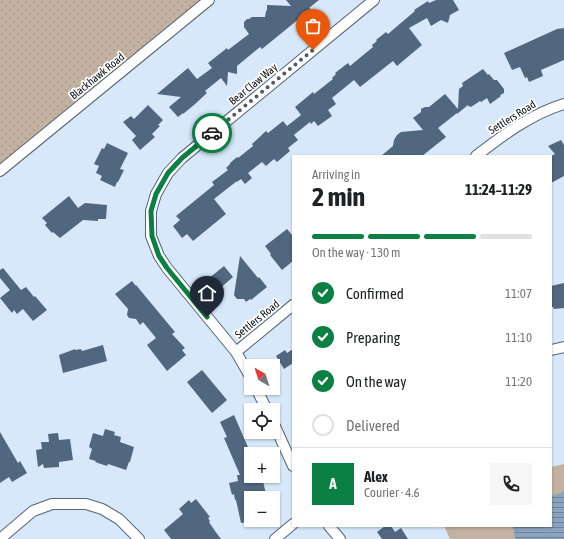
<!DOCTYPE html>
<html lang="en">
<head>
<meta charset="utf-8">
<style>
	body { margin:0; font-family:"Asap Condensed",sans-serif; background:#f6f6f6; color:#202124; height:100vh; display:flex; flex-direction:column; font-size:15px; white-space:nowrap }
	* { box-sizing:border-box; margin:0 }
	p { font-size:13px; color:#757577 }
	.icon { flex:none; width:22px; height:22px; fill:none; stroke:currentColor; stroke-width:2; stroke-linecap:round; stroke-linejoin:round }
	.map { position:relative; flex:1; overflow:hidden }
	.drawer { position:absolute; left:292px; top:155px; width:260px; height:372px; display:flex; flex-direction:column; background:#fff; border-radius:0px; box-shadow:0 1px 3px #0004 }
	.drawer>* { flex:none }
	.needle { width:26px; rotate:321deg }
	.controls { position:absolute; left:244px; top:359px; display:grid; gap:8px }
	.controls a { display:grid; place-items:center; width:36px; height:36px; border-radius:0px; background:#fff; box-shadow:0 1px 3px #0004; font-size:20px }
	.pin { position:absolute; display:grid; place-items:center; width:34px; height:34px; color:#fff; margin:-41px -17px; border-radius:50% 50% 50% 0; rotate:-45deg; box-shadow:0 0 4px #0007 }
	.pin .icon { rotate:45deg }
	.courier { position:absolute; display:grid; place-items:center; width:40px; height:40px; margin:-20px; border:3px solid #0b8043; border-radius:50%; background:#fff; color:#222; box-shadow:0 1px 5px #0007 }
	.head em { font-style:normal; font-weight:700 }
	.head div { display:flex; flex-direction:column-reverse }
	.head { display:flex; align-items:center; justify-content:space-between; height:68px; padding:0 20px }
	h1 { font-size:26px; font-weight:700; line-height:30px }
	.bar { display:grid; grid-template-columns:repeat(4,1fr); gap:6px 4px; align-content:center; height:48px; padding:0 20px }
	.bar i { height:5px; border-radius:3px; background:#e0e0e0 }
	.bar .active { background:#0b8043 }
	.bar p { grid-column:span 4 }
	.line { display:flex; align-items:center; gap:10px; padding:0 20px; border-top:1px solid #e0e0e0 }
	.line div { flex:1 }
	.round { display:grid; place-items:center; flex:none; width:42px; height:42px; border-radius:0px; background:#f6f6f6 }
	ol { padding:0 20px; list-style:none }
	li { display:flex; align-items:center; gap:12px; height:44px }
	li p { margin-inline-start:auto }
	li .icon { padding:4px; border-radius:50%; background:#0b8043; color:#fff; stroke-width:4 }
	li:last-child { color:#757577 }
	li i { width:22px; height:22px; border:2px solid #e0e0e0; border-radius:50% }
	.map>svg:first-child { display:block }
</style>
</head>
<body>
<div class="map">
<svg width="564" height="539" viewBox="0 0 564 539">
	<defs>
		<pattern id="grass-dots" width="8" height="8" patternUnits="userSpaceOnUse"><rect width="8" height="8" fill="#c3b2a1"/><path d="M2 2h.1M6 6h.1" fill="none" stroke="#a6988a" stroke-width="1.8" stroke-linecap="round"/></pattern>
		<pattern id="water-rules" width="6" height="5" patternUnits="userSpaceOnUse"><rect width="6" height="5" fill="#8aa3be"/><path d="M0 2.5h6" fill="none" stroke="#6f8399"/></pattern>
	</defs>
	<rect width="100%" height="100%" fill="#d7e8fa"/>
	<path fill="url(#grass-dots)" d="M 0,0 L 209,0 L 0,171 Z"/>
	<path fill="#c3b2a1" d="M 564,464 L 564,539 L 450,539 L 444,526 L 551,526 L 551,467 Z"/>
	<path fill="url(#water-rules)" d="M 564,492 L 564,539 L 515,539 L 513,526 L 551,526 L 551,496 Z"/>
	<path fill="#50677f" d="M 286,0 L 319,0 L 309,8 L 311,9 L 262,49 L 260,47 L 237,66 L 237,74 L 228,72 L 227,86 L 221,78 L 205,91 L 207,93 L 194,105 L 183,114 L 183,113 L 178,117 L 169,107 L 181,97 L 157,94 L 188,68 L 197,79 L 212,68 L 208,63 L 227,48 L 228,50 L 249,34 L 244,27 L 244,22 L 247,19 L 249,19 L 252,17 L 265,17 L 266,11 L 267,10 L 267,5 L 291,6 Z
		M 436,0 L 453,0 L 459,10 L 450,15 L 448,23 L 441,20 L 431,26 L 427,18 L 409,28 L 422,45 L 397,66 L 393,61 L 360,87 L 354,80 L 332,98 L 336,104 L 328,110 L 332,116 L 318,126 L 314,121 L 311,124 L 310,122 L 295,134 L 294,135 L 298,140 L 288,148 L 290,151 L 277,162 L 274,159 L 266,166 L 262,162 L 248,173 L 252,178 L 245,184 L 241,179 L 237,182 L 237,181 L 214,199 L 226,214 L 193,241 L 187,234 L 182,238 L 173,226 L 180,220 L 176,216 L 214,185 L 212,182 L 228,170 L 226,168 L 230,164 L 230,163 L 237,157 L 238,158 L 253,146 L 252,144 L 266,131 L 268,133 L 283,121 L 287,126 L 301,115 L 295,107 L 313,92 L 314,94 L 333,79 L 332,78 L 336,74 L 335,73 L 348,63 L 350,66 L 373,47 L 372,45 L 377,41 L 376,40 L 386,32 L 388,34 L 415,11 L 414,10 L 428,1 L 429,3 Z
		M 564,28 L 564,60 L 541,70 L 543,76 L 529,82 L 527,77 L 525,78 L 520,67 L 512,70 L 504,53 L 557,29 Z
		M 483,69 L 488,75 L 489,74 L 494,80 L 497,80 L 504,89 L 504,93 L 500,95 L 501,96 L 490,104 L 487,98 L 481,102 L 480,101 L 471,107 L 470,106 L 469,107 L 468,105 L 457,114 L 457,113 L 438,128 L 446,137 L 422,156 L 381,156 L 393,146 L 394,140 L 397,135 L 401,132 L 423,130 L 413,118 L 421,112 L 421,109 L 425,107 L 429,107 L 445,94 L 458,109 L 459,89 L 463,86 L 462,83 Z
		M 148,105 L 163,120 L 158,125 L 160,126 L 152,134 L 155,137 L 140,150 L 132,140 L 136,136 L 123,122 L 131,116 L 134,119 Z
		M 561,140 L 564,145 L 564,176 L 551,183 L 551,156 L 555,154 L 548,146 Z
		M 107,143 L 128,153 L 120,169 L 124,170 L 118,182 L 117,182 L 115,187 L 100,180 L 102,176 L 96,173 L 99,166 L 94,164 L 102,148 L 104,149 Z
		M 69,196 L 78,208 L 85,203 L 107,205 L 106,219 L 98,219 L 98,221 L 83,220 L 60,238 L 53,232 L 52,233 L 45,225 L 47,223 L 42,218 Z
		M 287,229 L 293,236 L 293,261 L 282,270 L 270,255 L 271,254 L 265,246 Z
		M 240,256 L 258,278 L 259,277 L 267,287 L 251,300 L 250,299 L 246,302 L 244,299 L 237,299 L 234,295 Z
		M 224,266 L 233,277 L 218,290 L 216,288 L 215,288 L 208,279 Z
		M 3,268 L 21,290 L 26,287 L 34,297 L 35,296 L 47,310 L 33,321 L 23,309 L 17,314 L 14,310 L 12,313 L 0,298 L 10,290 L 0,278 L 0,270 Z
		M 132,281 L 136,286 L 136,285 L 175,332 L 172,334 L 185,348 L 182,350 L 186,355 L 167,371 L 147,345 L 156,338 L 143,322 L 140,325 L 136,319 L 129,318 L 127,315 L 128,309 L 115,294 Z
		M 564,283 L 564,308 L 554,309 L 553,307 L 551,307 L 551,286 Z
		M 103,345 L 107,361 L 63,373 L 59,355 L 75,349 L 75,350 L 81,349 L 82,351 Z
		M 293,349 L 293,363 L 284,369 L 276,356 L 285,350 L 287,353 Z
		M 202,370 L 227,400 L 212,413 L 187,382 Z
		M 234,415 L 251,454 L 247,454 L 252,479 L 262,477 L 266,494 L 262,495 L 263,498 L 251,498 L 251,521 L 241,523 L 236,500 L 235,500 L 234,494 L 232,495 L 229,483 L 238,481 L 237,475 L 240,475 L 224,438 L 227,437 L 220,422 Z
		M 105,429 L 115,432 L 114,435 L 121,437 L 120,442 L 134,447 L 130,462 L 129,462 L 126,470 L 108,464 L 107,466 L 95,462 L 96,461 L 89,459 L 92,449 L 89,447 L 93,433 L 103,436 Z
		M 0,432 L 18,463 L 20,461 L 27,473 L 12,482 L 9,477 L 0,483 Z
		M 58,433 L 59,440 L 70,439 L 73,460 L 59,462 L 59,467 L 44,468 L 43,464 L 38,467 L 36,450 L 42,449 L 41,442 L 49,442 L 48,434 Z
		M 196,499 L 210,517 L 208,518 L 210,521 L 209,522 L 215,531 L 221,539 L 171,539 L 164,530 L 183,514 L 179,509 L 189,500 L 191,503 Z
		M 385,526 L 391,526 L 395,532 L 401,528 L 408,539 L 382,539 L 377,532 Z"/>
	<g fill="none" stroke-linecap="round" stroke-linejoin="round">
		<g stroke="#566574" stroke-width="12">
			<path id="street" d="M 476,156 C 503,135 531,114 564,104
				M 0,171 L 209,0
				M 551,350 L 564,347
				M 236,352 L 293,305
				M 251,378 L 236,352 L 167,268 L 159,256 L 151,236 L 151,211 L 156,194 L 168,173 L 182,158 L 374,0
				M 256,388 L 267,410
				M 273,422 L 293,466
				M 329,526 L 340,539
				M 0,539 L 33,511 L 52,504 L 86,504 L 102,509 L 119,519 L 139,539
				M 275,539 L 293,524"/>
		</g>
		<use href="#street" stroke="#fff" stroke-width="10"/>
	</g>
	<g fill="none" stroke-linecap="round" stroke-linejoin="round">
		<path stroke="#525c66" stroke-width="4" stroke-dasharray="0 7.2" d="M 212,133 L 313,50"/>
		<path stroke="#0b8043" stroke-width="5" d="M 207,317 L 167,268 L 159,256 L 152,236 L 151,211 L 156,194 L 168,173 L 182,158 L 212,133"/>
	</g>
	<g text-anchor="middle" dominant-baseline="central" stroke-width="3.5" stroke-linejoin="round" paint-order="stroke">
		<g font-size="11" fill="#0a1016" stroke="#fff">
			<text transform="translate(97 76) rotate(-39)">Blackhawk Road</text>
			<text transform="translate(253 84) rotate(-39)">Bear Claw Way</text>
			<text transform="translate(512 117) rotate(-32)">Settlers Road</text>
			<text transform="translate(257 319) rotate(-39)">Settlers Road</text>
		</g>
	</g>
</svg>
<div class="controls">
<a><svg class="needle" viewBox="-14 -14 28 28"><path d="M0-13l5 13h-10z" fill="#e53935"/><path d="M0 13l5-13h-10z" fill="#757577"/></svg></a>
<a><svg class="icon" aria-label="locate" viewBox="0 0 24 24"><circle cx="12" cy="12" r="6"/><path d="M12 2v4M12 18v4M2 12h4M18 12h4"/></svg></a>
<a>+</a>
<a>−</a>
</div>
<div class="pin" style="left:313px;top:50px;background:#ea580c"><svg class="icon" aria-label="bag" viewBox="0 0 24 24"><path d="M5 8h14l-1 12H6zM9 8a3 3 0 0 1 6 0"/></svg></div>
<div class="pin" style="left:207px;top:317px;background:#1f2937"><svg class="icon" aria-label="home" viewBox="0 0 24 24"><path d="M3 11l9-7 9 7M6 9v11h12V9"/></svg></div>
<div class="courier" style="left:212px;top:133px"><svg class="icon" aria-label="car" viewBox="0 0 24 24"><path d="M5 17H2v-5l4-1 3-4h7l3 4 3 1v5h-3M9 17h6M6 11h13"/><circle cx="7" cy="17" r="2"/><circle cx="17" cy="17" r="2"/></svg></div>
<section class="drawer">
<div class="head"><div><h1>2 min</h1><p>Arriving in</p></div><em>11:24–11:29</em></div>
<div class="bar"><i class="active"></i><i class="active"></i><i class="active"></i><i></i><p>On the way · 130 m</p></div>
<ol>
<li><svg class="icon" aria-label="check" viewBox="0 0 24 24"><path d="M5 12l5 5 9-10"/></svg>Confirmed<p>11:07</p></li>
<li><svg class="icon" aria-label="check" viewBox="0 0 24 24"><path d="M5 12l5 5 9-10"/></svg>Preparing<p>11:10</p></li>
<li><svg class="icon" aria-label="check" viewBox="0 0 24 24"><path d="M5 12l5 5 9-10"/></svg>On the way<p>11:20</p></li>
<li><i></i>Delivered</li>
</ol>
<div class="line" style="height:72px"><b class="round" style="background:#0b8043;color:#fff">A</b><div><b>Alex</b><p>Courier · 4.6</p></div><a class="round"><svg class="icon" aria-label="phone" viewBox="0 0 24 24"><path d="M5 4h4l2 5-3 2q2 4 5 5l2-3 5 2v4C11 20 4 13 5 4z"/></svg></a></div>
</section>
</div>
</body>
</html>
